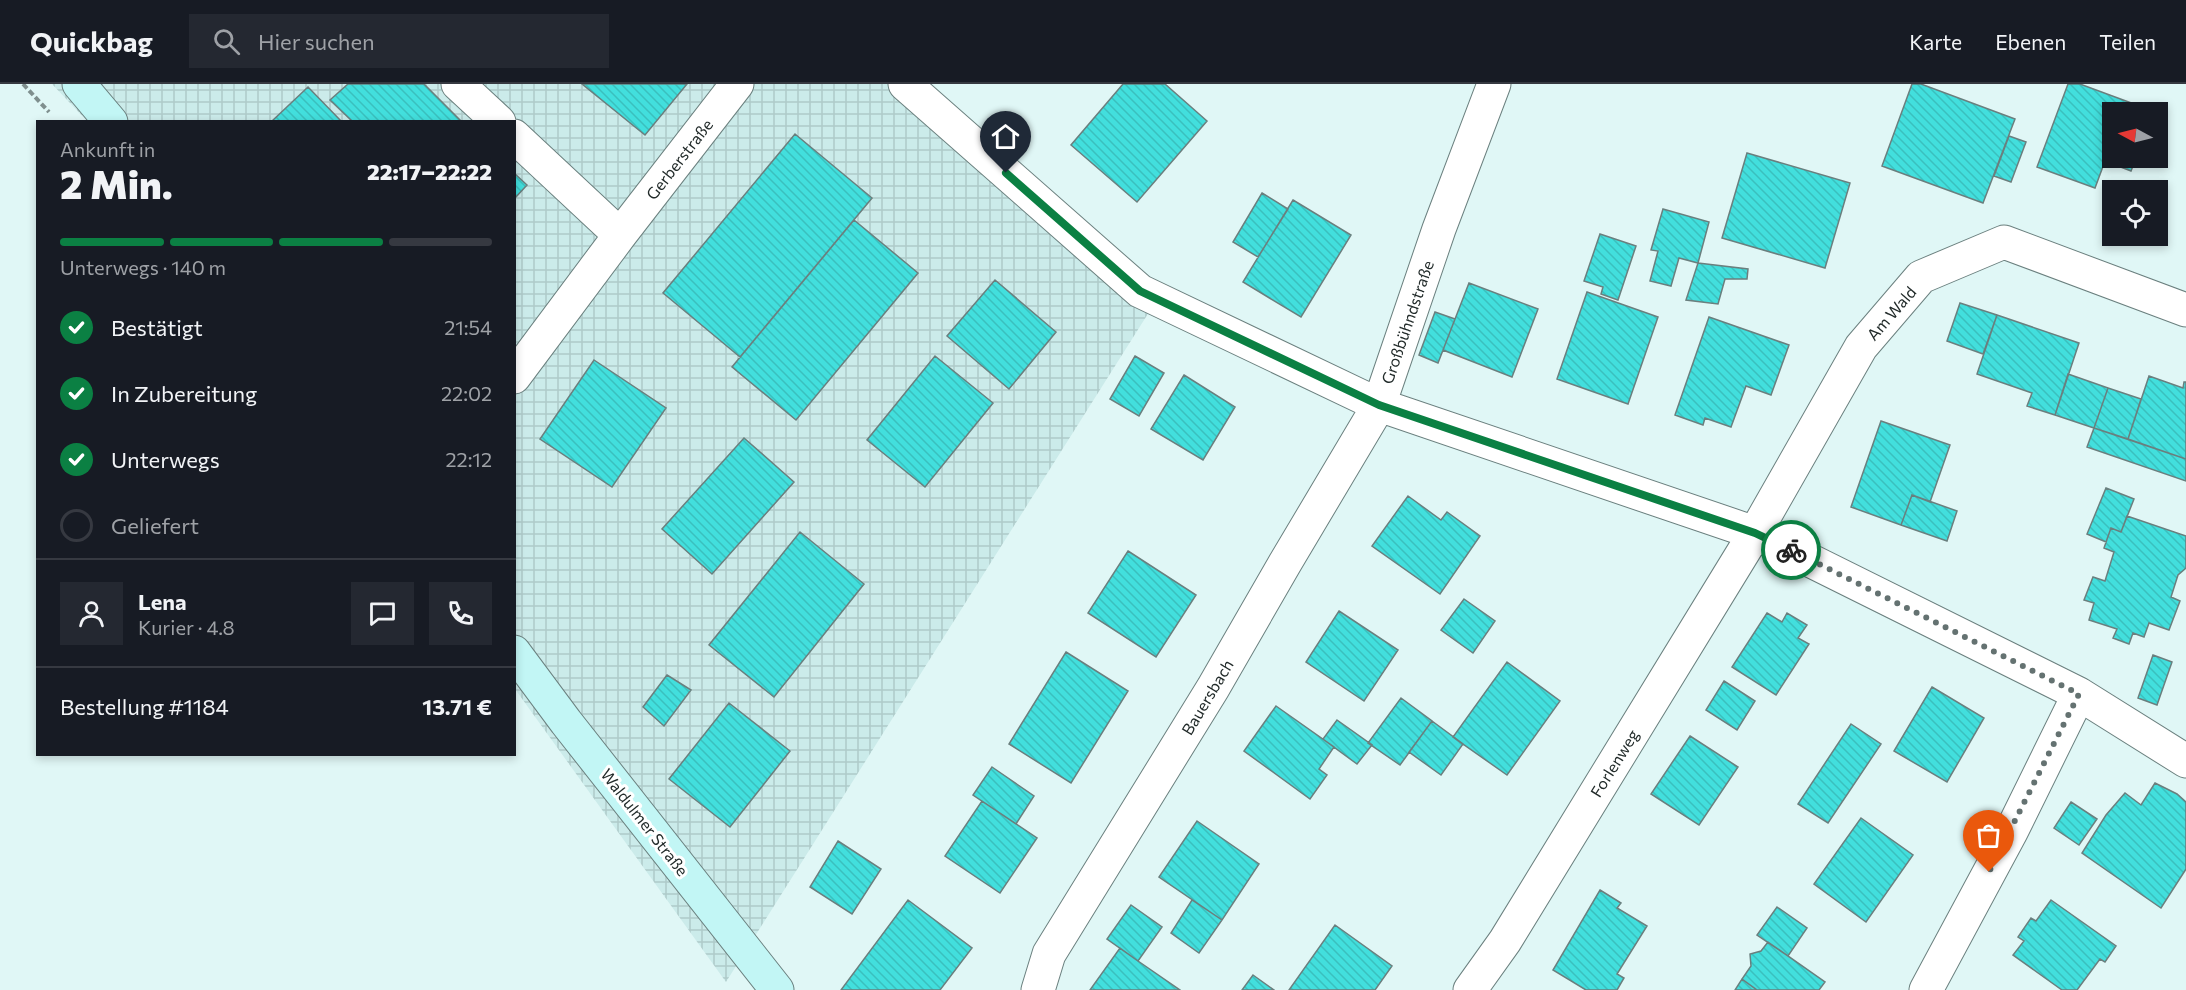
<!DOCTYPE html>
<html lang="de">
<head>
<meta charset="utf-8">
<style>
	body { margin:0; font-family:Commissioner,sans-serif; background:#242831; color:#f1f3f6; height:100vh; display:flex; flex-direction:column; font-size:22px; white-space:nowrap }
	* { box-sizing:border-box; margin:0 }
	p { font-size:20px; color:#9ea1a6 }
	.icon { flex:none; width:33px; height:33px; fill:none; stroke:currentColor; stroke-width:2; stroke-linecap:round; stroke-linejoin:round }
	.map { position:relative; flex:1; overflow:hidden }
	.details { position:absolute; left:36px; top:36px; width:480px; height:636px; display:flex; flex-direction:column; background:#171b24; border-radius:0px; box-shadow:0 3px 9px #0003 }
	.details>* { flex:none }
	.needle { width:39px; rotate:277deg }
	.tools { position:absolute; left:2102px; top:18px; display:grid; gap:12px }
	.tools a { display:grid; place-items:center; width:66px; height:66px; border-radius:0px; background:#171b24; box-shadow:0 3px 9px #0003; font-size:30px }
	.pin { position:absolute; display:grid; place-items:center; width:51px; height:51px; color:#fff; margin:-62px -26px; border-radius:50% 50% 50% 0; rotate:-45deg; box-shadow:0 0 6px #0007 }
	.pin .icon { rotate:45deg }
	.courier { position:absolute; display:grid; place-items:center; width:60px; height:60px; margin:-30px; border:4px solid #0b8043; border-radius:50%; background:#fff; color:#222; box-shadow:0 2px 8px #0007 }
	.head em { font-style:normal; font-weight:800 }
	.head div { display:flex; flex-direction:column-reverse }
	.head { display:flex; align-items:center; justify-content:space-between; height:102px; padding:0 24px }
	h1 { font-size:39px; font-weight:800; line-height:45px }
	.bar { display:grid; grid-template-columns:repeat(4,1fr); gap:9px 6px; align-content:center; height:72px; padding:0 24px }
	.bar i { height:8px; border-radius:4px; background:#363941 }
	.bar .on { background:#0b8043 }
	.bar p { grid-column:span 4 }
	.line { display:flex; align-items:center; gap:15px; padding:0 24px; border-top:2px solid #363941 }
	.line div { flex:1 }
	.round { display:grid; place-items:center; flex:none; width:63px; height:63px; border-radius:0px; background:#242831 }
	ol { padding:0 24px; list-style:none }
	li { display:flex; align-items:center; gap:18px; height:66px }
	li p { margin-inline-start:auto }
	li .icon { padding:6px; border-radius:50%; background:#0b8043; color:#fff; stroke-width:4 }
	li:last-child { color:#9ea1a6 }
	li i { width:33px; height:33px; border:3px solid #363941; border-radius:50% }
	header { display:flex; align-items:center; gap:36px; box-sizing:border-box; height:84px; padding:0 30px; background:#171b24; border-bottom:2px solid #363941 }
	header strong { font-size:28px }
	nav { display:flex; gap:33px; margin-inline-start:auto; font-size:21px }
	.search { width:420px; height:54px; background:#242831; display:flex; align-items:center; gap:15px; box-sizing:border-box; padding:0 21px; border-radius:0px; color:#9ea1a6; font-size:22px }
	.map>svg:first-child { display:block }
</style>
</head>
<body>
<header>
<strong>Quickbag</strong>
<div class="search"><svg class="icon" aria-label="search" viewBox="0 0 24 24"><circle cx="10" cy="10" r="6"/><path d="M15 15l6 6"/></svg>Hier suchen</div>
<nav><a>Karte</a><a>Ebenen</a><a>Teilen</a></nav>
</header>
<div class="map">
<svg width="2186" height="906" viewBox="0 0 2186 906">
	<defs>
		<pattern id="industrial-grid" width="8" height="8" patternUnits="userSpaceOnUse" patternTransform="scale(1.5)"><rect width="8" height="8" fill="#cbebea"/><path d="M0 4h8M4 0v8" fill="none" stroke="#aecac9"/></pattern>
		<pattern id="building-back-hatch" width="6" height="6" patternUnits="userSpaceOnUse" patternTransform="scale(1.5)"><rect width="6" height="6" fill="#42dfdd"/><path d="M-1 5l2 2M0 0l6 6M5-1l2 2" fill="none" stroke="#3ac0be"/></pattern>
	</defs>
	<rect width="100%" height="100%" fill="#e0f7f6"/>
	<path fill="url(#industrial-grid)" d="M 52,0 L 905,0 L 1151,225 L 726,898 L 515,605 L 514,38 L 87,37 Z"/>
	<path fill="url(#building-back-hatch)" stroke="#6a7f7e" stroke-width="1.5" d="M 348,0 L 424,0 L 462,38 L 353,38 L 330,16 Z
		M 582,0 L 687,0 L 645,51 Z
		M 1123,0 L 1165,0 L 1207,37 L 1137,118 L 1071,61 Z
		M 1912,0 L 1921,0 L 2015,35 L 1983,119 L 1882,82 Z
		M 2068,0 L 2080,0 L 2153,27 L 2112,28 L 2112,74 L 2136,74 L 2131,87 L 2105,77 L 2095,104 L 2037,83 Z
		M 308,3 L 342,38 L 271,38 Z
		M 795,50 L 872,114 L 740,273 L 663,209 Z
		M 2009,52 L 2026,58 L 2011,98 L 1994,92 Z
		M 1747,69 L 1850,99 L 1825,184 L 1722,154 Z
		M 514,89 L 527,101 L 514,115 Z
		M 1262,109 L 1288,125 L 1258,173 L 1233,158 Z
		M 1293,116 L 1351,151 L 1301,233 L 1243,198 Z
		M 1663,125 L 1709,138 L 1698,179 L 1679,174 L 1671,202 L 1650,197 L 1658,167 L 1651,166 Z
		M 854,136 L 918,189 L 796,336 L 732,283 Z
		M 1600,150 L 1636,162 L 1618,216 L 1601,210 L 1603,203 L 1584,197 Z
		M 1698,179 L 1748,185 L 1747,195 L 1725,195 L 1718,220 L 1686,216 Z
		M 995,196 L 1056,248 L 1009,305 L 947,252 Z
		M 1469,199 L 1538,225 L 1512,293 L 1443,266 Z
		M 1587,208 L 1658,233 L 1628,320 L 1557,295 Z
		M 1960,219 L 1997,231 L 1983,270 L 1947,257 Z
		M 1435,228 L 1455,235 L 1438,279 L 1419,271 Z
		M 1997,231 L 2079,259 L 2055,331 L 2027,322 L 2032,309 L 1977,290 Z
		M 1709,233 L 1789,261 L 1771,311 L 1746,302 L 1731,343 L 1705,334 L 1703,341 L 1675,331 Z
		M 935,272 L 993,319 L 925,403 L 867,356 Z
		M 1135,272 L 1164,289 L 1139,332 L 1110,315 Z
		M 594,276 L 666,324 L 612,403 L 540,355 Z
		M 2068,290 L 2108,304 L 2094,344 L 2055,331 Z
		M 1184,291 L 1235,323 L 1203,376 L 1151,345 Z
		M 2149,292 L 2183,304 L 2184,298 L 2186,298 L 2186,375 L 2128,355 Z
		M 2108,304 L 2141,315 L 2128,355 L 2094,344 Z
		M 1881,337 L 1950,361 L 1930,418 L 1912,411 L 1901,441 L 1851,423 Z
		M 2094,344 L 2186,375 L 2186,397 L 2087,363 Z
		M 744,354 L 794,398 L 712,490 L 662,445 Z
		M 2106,404 L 2134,415 L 2121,448 L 2111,444 L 2106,458 L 2087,450 Z
		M 1912,411 L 1957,427 L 1947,457 L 1901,441 Z
		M 1408,412 L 1441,436 L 1447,428 L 1480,452 L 1440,510 L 1372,462 Z
		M 2127,432 L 2186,452 L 2186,484 L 2178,491 L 2171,513 L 2180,517 L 2169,546 L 2149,539 L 2144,553 L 2133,549 L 2129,560 L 2113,554 L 2117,545 L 2089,536 L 2094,519 L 2084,516 L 2093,493 L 2105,497 L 2114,468 L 2104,464 L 2111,444 L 2121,448 Z
		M 800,448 L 864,500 L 774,613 L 709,561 Z
		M 1128,467 L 1196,511 L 1156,573 L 1088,529 Z
		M 1464,515 L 1495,537 L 1473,569 L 1441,546 Z
		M 1339,527 L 1398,566 L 1364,617 L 1306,578 Z
		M 1767,529 L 1782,538 L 1787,529 L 1807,541 L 1798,554 L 1809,560 L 1776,611 L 1732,583 Z
		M 1066,568 L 1128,607 L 1071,699 L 1009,660 Z
		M 2153,571 L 2172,578 L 2157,621 L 2138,614 Z
		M 1507,578 L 1560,617 L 1507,691 L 1453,653 Z
		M 667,591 L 691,606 L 664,642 L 643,623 Z
		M 1724,597 L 1755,617 L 1737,646 L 1706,626 Z
		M 1932,603 L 1984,634 L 1947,698 L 1894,667 Z
		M 1401,614 L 1432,637 L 1400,681 L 1368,659 Z
		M 729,619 L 790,667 L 730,743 L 669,695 Z
		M 1276,622 L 1334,663 L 1319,685 L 1327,691 L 1310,715 L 1244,667 Z
		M 1337,636 L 1372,661 L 1357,680 L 1323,655 Z
		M 1432,637 L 1463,660 L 1441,691 L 1409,668 Z
		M 1851,640 L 1881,660 L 1828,739 L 1798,720 Z
		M 1690,652 L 1738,683 L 1699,741 L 1651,710 Z
		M 992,683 L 1034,712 L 1016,740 L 973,711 Z
		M 2155,699 L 2177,710 L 2186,718 L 2186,785 L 2161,824 L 2082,769 L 2106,731 L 2125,709 L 2141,721 Z
		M 982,717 L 1037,754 L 1000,809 L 945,772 Z
		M 2071,718 L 2097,735 L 2079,761 L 2054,744 Z
		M 1861,734 L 1913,771 L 1866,838 L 1814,800 Z
		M 1197,737 L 1259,780 L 1222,836 L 1159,793 Z
		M 838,757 L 881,785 L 852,830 L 810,803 Z
		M 1600,806 L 1621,819 L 1617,824 L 1647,842 L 1617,890 L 1624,894 L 1617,906 L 1586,906 L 1553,886 Z
		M 908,816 L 972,864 L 940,906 L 841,906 Z
		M 1192,816 L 1222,836 L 1199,869 L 1171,849 Z
		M 2051,816 L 2116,862 L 2105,878 L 2100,875 L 2077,906 L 2062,906 L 2013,871 L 2024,857 L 2018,853 L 2031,834 L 2036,837 Z
		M 1131,821 L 1162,843 L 1138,877 L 1107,855 Z
		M 1777,823 L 1807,844 L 1788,872 L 1757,851 Z
		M 1335,841 L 1392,882 L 1375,906 L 1289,906 Z
		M 1768,858 L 1825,898 L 1819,906 L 1757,906 L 1742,895 L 1751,882 L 1750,870 L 1761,867 Z
		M 1120,864 L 1138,877 L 1180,906 L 1090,906 Z
		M 1253,891 L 1274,906 L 1242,906 Z
		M 1742,895 L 1757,906 L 1735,906 Z"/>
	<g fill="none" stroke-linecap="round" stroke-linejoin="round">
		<g stroke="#6b807f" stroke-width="35">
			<path id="street" d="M 458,0 L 499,38
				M 905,0 L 1140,207 L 1379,321 L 1755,449 L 2079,610 L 2186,677
				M 514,52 L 620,151
				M 514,293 L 620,151 L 737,0
				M 1038,906 L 1049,870 L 1213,604 L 1285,479 L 1379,321 L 1439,145 L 1494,0
				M 1470,906 L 1505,857 L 1755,449 L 1861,263 L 1921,193 L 2004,158 L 2186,226
				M 1926,906 L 2011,748 L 2079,610"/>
		</g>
		<g stroke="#6b807f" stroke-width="35">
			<path id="secondary" d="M 79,0 L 111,38
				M 514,568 L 566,638 L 777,906"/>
		</g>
		<path stroke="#7f8f8e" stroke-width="4" stroke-dasharray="6 3" stroke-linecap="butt" d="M 23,0 L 49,28"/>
		<use href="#street" stroke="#fff" stroke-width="33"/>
		<use href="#secondary" stroke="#c2f6f5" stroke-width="33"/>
	</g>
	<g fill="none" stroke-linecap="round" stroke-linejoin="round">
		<path stroke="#647271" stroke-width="6" stroke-dasharray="0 10.8" d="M 1791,466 L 2079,610 L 1989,788"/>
		<path stroke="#0b8043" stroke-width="8" d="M 1006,89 L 1140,207 L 1379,321 L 1755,449 L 1791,466"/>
	</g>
	<g text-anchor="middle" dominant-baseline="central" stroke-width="6" stroke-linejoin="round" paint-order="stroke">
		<g font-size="16" fill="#222b2a" stroke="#fff">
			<text transform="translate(679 75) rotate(-52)">Gerberstraße</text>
			<text transform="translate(1891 229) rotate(-49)">Am Wald</text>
			<text transform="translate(1407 238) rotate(-71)">Großbühndstraße</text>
			<text transform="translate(1207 613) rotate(-59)">Bauersbach</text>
			<text transform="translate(1614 679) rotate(-58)">Forlenweg</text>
			<text transform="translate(645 738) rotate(52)">Waldulmer Straße</text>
		</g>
	</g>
</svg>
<div class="tools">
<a><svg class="needle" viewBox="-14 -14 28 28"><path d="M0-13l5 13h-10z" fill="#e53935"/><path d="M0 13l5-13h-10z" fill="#9ea1a6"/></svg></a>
<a><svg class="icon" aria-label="locate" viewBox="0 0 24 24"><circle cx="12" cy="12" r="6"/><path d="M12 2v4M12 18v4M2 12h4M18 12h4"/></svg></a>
</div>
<div class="pin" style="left:1989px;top:788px;background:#ea580c"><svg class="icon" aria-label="bag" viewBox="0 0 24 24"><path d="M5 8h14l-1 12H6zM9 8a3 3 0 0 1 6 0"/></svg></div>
<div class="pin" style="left:1006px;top:89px;background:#1f2937"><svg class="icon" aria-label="home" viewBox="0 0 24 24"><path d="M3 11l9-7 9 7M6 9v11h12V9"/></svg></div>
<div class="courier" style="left:1791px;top:466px"><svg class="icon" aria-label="bike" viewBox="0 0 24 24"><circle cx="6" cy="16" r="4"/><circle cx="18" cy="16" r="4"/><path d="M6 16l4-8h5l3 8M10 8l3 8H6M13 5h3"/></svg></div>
<section class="details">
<div class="head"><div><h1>2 Min.</h1><p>Ankunft in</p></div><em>22:17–22:22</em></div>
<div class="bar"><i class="on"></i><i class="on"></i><i class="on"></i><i></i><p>Unterwegs · 140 m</p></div>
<ol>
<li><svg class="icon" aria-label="check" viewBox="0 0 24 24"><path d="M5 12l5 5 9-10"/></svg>Bestätigt<p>21:54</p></li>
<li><svg class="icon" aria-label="check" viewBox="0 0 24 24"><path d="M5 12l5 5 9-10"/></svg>In Zubereitung<p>22:02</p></li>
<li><svg class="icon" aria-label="check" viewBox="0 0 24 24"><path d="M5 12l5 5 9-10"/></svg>Unterwegs<p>22:12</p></li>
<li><i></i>Geliefert</li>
</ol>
<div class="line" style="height:108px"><a class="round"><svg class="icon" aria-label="person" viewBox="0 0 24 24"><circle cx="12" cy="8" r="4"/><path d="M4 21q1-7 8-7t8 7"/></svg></a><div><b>Lena</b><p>Kurier · 4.8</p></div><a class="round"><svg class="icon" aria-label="chat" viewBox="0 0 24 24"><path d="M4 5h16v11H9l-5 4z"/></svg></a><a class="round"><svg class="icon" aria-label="phone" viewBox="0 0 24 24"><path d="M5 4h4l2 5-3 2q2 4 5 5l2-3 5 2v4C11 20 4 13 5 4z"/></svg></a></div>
<div class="line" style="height:78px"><div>Bestellung #1184</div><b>13.71 €</b></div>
</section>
</div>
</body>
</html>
